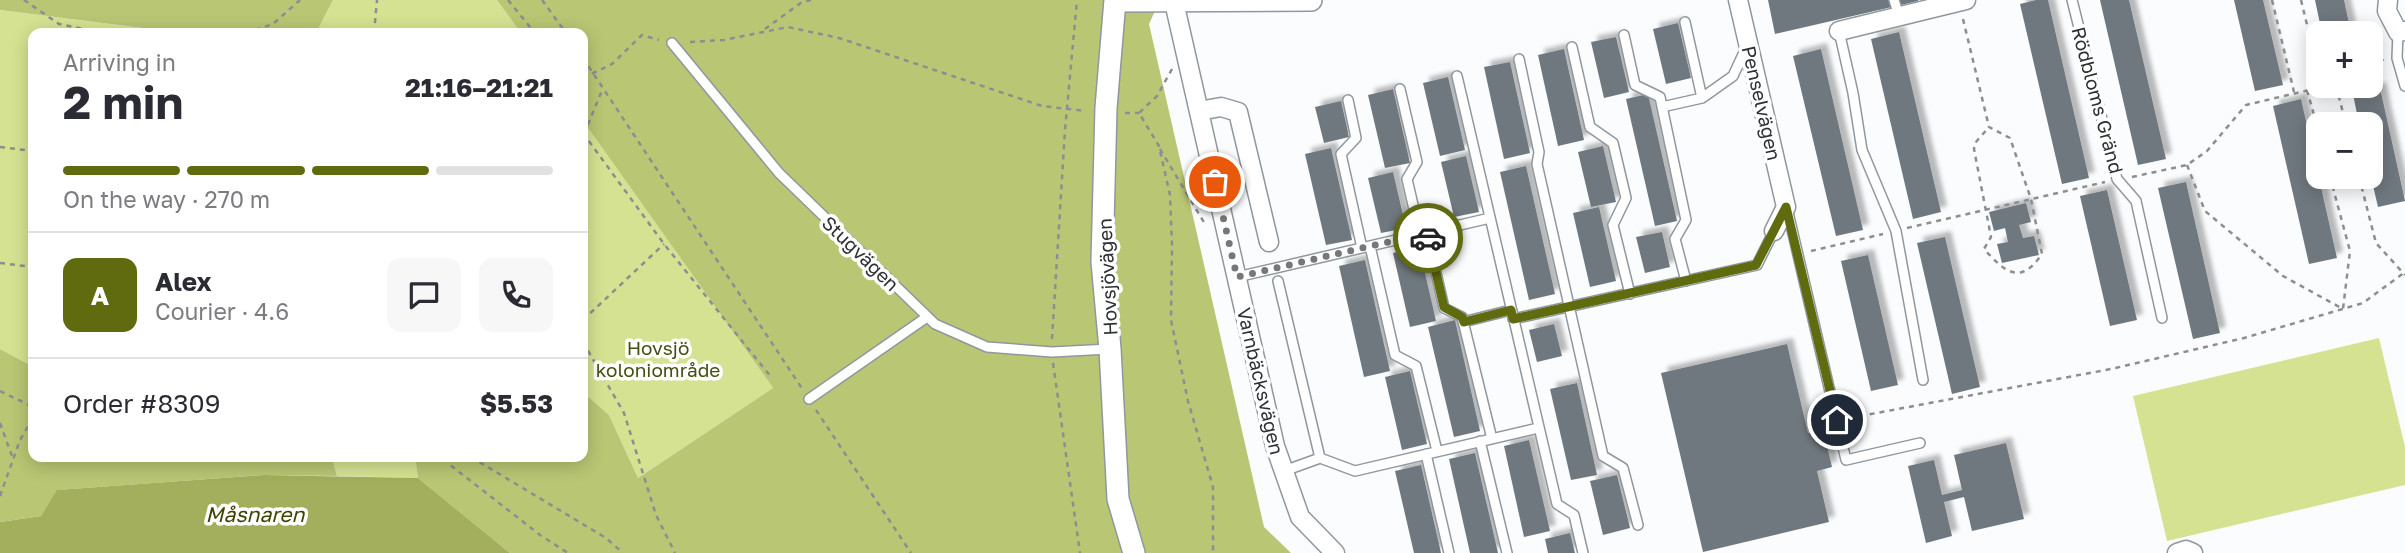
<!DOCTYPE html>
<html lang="en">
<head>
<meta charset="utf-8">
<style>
	body { margin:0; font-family:"Golos Text",sans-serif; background:#f7f7f7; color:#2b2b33; height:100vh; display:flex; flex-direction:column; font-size:26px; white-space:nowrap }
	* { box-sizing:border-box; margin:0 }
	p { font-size:23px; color:#7c7c81 }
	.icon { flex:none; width:38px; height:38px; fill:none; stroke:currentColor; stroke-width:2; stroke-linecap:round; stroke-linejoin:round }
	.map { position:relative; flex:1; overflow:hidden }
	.drawer { position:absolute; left:28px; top:28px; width:560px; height:434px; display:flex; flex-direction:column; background:#fff; border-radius:14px; box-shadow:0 4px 18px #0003 }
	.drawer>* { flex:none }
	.buttons { position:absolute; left:2306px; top:21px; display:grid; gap:14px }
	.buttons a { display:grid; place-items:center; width:77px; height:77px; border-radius:14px; background:#fff; box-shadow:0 4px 18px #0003; font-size:35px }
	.pin { position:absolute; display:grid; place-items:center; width:60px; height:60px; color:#fff; margin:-30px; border:4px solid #fff; border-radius:50%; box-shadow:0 2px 7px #0007 }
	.courier { position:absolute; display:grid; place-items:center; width:70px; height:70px; margin:-35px; border:5px solid #606a0f; border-radius:50%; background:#fff; color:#222; box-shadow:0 2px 9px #0007 }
	.overview em { font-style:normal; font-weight:700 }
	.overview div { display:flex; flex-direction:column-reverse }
	.overview { display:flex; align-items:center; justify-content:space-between; height:119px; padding:0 35px }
	h1 { font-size:46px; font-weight:700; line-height:52px }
	.bar { display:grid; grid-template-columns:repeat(4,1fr); gap:10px 7px; align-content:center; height:84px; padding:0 35px }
	.bar i { height:9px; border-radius:5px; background:#e1e1e2 }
	.bar .current { background:#606a0f }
	.bar p { grid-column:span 4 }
	.line { display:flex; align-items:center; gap:18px; padding:0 35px; border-top:2px solid #e1e1e2 }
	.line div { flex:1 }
	.round { display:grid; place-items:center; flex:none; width:74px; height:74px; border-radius:14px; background:#f7f7f7 }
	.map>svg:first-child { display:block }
</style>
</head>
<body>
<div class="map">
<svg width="2405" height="553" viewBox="0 0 2405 553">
	<defs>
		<filter id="shadow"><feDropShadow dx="6" dy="-6" stdDeviation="2" flood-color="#0004"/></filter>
	</defs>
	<rect width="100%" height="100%" fill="#fafcfd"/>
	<path fill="#d5e291" d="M 333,0 L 497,0 L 521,33 L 316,33 Z
		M 0,10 L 182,33 L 33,33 L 33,365 L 28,364 L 0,349 Z
		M 583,121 L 773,388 L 638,478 L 609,415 L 583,392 Z
		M 2379,338 L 2405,447 L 2405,485 L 2167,541 L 2133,396 Z
		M 332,457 L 415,457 L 418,478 L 337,476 Z"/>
	<path fill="#b9c673" d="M 0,0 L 333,0 L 316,33 L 182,33 L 0,10 Z
		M 497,0 L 1106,0 L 1096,123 L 1128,553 L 510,553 L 418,478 L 415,457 L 583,457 L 583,392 L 609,415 L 638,478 L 773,388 L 583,121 L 583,33 L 521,33 Z
		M 1126,0 L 1160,0 L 1149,24 L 1264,527 L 1291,553 L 1140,553 L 1122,489 L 1112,260 L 1115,106 Z
		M 0,349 L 28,364 L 33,365 L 33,457 L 332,457 L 337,476 L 264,475 L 58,490 L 41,516 L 0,522 Z"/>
	<path fill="#a3af5d" d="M 264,475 L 418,478 L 510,553 L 0,553 L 0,522 L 41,516 L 57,490 Z"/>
	<path fill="#6f787f" filter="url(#shadow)" d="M 1768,0 L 1918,0 L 1918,1 L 1775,34 Z
		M 2036,0 L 2048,0 L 2089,178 L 2062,184 L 2020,4 Z
		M 2100,0 L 2129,0 L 2166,159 L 2138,165 Z
		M 2234,0 L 2263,0 L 2283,85 L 2255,91 Z
		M 2315,0 L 2344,0 L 2351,33 L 2322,33 Z
		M 1678,23 L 1691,78 L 1666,84 L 1653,29 Z
		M 1899,32 L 1941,212 L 1913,219 L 1871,39 Z
		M 1616,37 L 1629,92 L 1604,98 L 1591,42 Z
		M 1564,49 L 1584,140 L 1558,146 L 1538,55 Z
		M 1821,49 L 1863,230 L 1836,236 L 1793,56 Z
		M 1510,62 L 1530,153 L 1504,159 L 1484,67 Z
		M 1448,77 L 1465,150 L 1440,156 L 1423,83 Z
		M 2380,88 L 2405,201 L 2378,207 L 2371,177 L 2371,124 L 2359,124 L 2353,94 Z
		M 1393,89 L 1410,163 L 1385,168 L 1368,95 Z
		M 1648,94 L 1677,221 L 1655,226 L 1626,99 Z
		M 2301,99 L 2337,258 L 2309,264 L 2273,106 Z
		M 1341,101 L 1349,137 L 1324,143 L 1315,107 Z
		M 1603,146 L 1616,202 L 1591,207 L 1578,152 Z
		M 1331,148 L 1352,240 L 1326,245 L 1305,154 Z
		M 1466,156 L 1479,212 L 1454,217 L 1441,162 Z
		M 1526,166 L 1555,294 L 1529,300 L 1500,172 Z
		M 1393,172 L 1406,228 L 1381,233 L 1368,178 Z
		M 2186,182 L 2220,333 L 2193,339 L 2158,188 Z
		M 2107,190 L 2137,320 L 2110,326 L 2080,196 Z
		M 2026,203 L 2031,222 L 2019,225 L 2023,238 L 2034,236 L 2039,255 L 2002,263 L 1997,244 L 2008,242 L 2005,228 L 1994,231 L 1989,212 Z
		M 1599,207 L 1616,281 L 1590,287 L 1573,213 Z
		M 1662,232 L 1670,267 L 1645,273 L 1636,237 Z
		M 1945,237 L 1980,387 L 1952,394 L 1917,243 Z
		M 1419,247 L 1436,321 L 1410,327 L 1393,253 Z
		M 1868,255 L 1898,385 L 1871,391 L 1841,261 Z
		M 1365,260 L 1390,371 L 1364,377 L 1339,266 Z
		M 1455,320 L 1480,431 L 1454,437 L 1428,327 Z
		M 1554,324 L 1562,356 L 1537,362 L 1529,330 Z
		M 1787,344 L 1808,433 L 1823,429 L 1832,467 L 1817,471 L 1829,522 L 1703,552 L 1661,373 Z
		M 1410,371 L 1427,444 L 1402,450 L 1385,377 Z
		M 1577,383 L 1597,475 L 1571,480 L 1550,389 Z
		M 1529,440 L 1550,531 L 1524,537 L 1504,446 Z
		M 2006,443 L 2024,519 L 1972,531 L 1964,497 L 1944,502 L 1952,536 L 1926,543 L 1908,466 L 1934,460 L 1942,495 L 1962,490 L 1954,455 Z
		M 1475,453 L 1498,553 L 1470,553 L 1449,459 Z
		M 1421,465 L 1441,553 L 1414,553 L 1395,471 Z
		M 1617,475 L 1630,528 L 1603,535 L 1590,481 Z
		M 1570,533 L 1575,553 L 1548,553 L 1545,539 Z"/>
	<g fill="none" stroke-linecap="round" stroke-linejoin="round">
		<g stroke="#8f989f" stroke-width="12">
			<path id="service" d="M 1894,0 L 1899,16
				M 2072,0 L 2117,179 L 2136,201 L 2162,318
				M 1685,22 L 1702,98
				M 1839,31 L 1853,93 L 1862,150 L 1896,231 L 1923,380
				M 2398,32 L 2397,58 L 2405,86
				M 1624,35 L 1635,85 L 1660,97 L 1686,220 L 1675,239 L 1686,281
				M 672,43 L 779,173 L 935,324 L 987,347 L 1052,352 L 1109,349
				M 1572,47 L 1590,127 L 1613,143 L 1626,198 L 1613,225 L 1630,294
				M 1519,59 L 1539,152 L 1537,164 L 1603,456 L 1623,468 L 1638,525
				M 1457,76 L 1557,504 L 1574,515 L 1583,553
				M 1400,89 L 1417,162 L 1407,179 L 1420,235
				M 1348,100 L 1356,138 L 1341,154 L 1362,248
				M 1662,107 L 1702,98 L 1733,76 L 1746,48
				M 1787,208 L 1846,460 L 1920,443
				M 1427,233 L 1444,308 L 1462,317 L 1492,439
				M 1370,246 L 1395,355 L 1416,366 L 1437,451
				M 1237,277 L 1490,218
				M 1278,281 L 1320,458
				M 1513,319 L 1757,265 L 1774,231
				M 1463,322 L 1511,310
				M 809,399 L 927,317
				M 1480,441 L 1507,553
				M 1426,454 L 1449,553
				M 1284,471 L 1320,458 L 1355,471 L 1538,428"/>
		</g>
		<g stroke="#8f989f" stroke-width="21">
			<path id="minor" d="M 1738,0 L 1786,207 L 1774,231
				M 2388,0 L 2387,11 L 2398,32 L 2405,31
				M 1174,2 L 1275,446 L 1300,517 L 1335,553
				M 1839,31 L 1966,0
				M 1199,111 L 1221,107 L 1238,112 L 1269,242
				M 2177,553 L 2186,550 L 2193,553"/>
		</g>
		<g stroke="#8f989f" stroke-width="24">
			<path id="tertiary" d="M 1115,0 L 1106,108 L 1102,262 L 1110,349 L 1118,499 L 1134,553
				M 1115,1 L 1311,0"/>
		</g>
		<path stroke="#8c8f91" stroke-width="2.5" stroke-dasharray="5 5" stroke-linecap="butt" d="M 24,0 L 59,24 L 103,33
			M 508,0 L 535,33
			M 542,0 L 566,33
			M 2272,0 L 2294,92
			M 2301,0 L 2319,74
			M 1963,19 L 1989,127 L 2010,138 L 2031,199 L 2042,254 C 2020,286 2005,272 1984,249 L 1991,237 L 1974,149 L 1975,143 L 1989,127
			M 765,29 L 802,2 L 811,0
			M 246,33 L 273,24 L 300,0
			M 374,33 L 377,0
			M 690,42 L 724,40 L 788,27 L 839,38 L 1042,106 L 1086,111
			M 583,58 L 803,390
			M 1172,69 L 1157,96 L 1139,113 L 1159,146 L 1170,195 L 1172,246 L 1171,320 L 1188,401 L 1213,487 L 1213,553
			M 2371,75 L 2376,74 L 2383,59
			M 583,78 L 612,64 L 642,35 L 659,40
			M 2336,86 L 2346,124
			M 2307,90 L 2319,133
			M 1125,113 L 1139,113
			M 583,133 L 664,244 L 771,377
			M 584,134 L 603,88
			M 0,147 L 33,151
			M 1160,149 L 1205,224
			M 2187,165 L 2205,211 L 2283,276 L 2343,309 L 2350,251 L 2330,177
			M 2132,177 L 2187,165 L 2207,151 L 2246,105 L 2326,86
			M 2359,177 L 2376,243 L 2405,275
			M 1907,228 L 2105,182
			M 1811,251 L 1883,234
			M 0,263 L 33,267
			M 583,320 L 664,244
			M 1052,339 L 1065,130 L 1077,0
			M 583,342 L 624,413 L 656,515 L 675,553
			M 1053,363 L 1080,553
			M 0,391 L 33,407
			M 816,410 L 911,553
			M 1850,418 L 2111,369 L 2244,338 L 2363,303 L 2405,272
			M 0,423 L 13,459
			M 446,457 L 449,464 L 540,535 L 568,553
			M 471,457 L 606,538 L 623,553
			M 0,496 L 20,440 L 33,418"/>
		<use href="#service" stroke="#fff" stroke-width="9"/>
		<use href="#minor" stroke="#fff" stroke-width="18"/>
		<use href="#tertiary" stroke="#fff" stroke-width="21"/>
	</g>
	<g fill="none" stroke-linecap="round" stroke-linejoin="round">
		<path stroke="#75787a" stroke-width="7" stroke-dasharray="0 12.6" d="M 1215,182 L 1237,277 L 1427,233 L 1428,238"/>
		<path stroke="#606a0f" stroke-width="9" d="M 1428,238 L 1444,307 L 1462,317 L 1464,322 L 1511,310 L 1513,319 L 1756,265 L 1786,207 L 1837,420"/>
	</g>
	<g text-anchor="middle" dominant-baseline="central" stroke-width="7" stroke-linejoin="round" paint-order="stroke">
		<g font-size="19" fill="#2d3134" stroke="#fff">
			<text transform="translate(2098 100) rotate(75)">Rödbloms Gränd</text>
			<text transform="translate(1762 103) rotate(77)">Penselvägen</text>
			<text transform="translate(861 253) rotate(44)">Stugvägen</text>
			<text transform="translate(1107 277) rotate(-93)">Hovsjövägen</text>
			<text transform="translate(1261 381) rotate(77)">Varnbäcksvägen</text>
		</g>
		<g font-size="19" fill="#474e11" stroke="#fff">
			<text x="658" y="347">Hovsjö<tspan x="658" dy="22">koloniområde</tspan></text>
		</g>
		<g font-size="21" font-style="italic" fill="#3e4503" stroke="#fff">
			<text x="255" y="514">Måsnaren</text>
		</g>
	</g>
</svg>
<div class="buttons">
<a>+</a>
<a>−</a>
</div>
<div class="pin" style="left:1215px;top:182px;background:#ea580c"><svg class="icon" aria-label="bag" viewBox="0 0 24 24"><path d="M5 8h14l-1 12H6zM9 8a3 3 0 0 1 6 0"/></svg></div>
<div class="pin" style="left:1837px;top:420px;background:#1f2937"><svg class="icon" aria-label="home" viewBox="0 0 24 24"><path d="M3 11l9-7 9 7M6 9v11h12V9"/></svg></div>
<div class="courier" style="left:1428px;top:238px"><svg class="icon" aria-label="car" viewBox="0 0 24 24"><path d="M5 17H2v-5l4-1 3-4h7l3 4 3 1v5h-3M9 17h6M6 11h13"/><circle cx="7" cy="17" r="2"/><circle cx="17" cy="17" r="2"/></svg></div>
<section class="drawer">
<div class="overview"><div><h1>2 min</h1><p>Arriving in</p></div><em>21:16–21:21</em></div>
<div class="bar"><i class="current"></i><i class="current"></i><i class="current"></i><i></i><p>On the way · 270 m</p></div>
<div class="line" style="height:126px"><b class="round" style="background:#606a0f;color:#fff">A</b><div><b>Alex</b><p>Courier · 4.6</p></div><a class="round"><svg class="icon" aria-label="chat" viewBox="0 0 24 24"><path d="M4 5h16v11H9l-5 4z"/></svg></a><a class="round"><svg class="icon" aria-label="phone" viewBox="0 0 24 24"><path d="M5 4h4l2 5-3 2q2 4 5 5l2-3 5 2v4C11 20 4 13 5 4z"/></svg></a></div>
<div class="line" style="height:91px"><div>Order #8309</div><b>$5.53</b></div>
</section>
</div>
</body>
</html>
